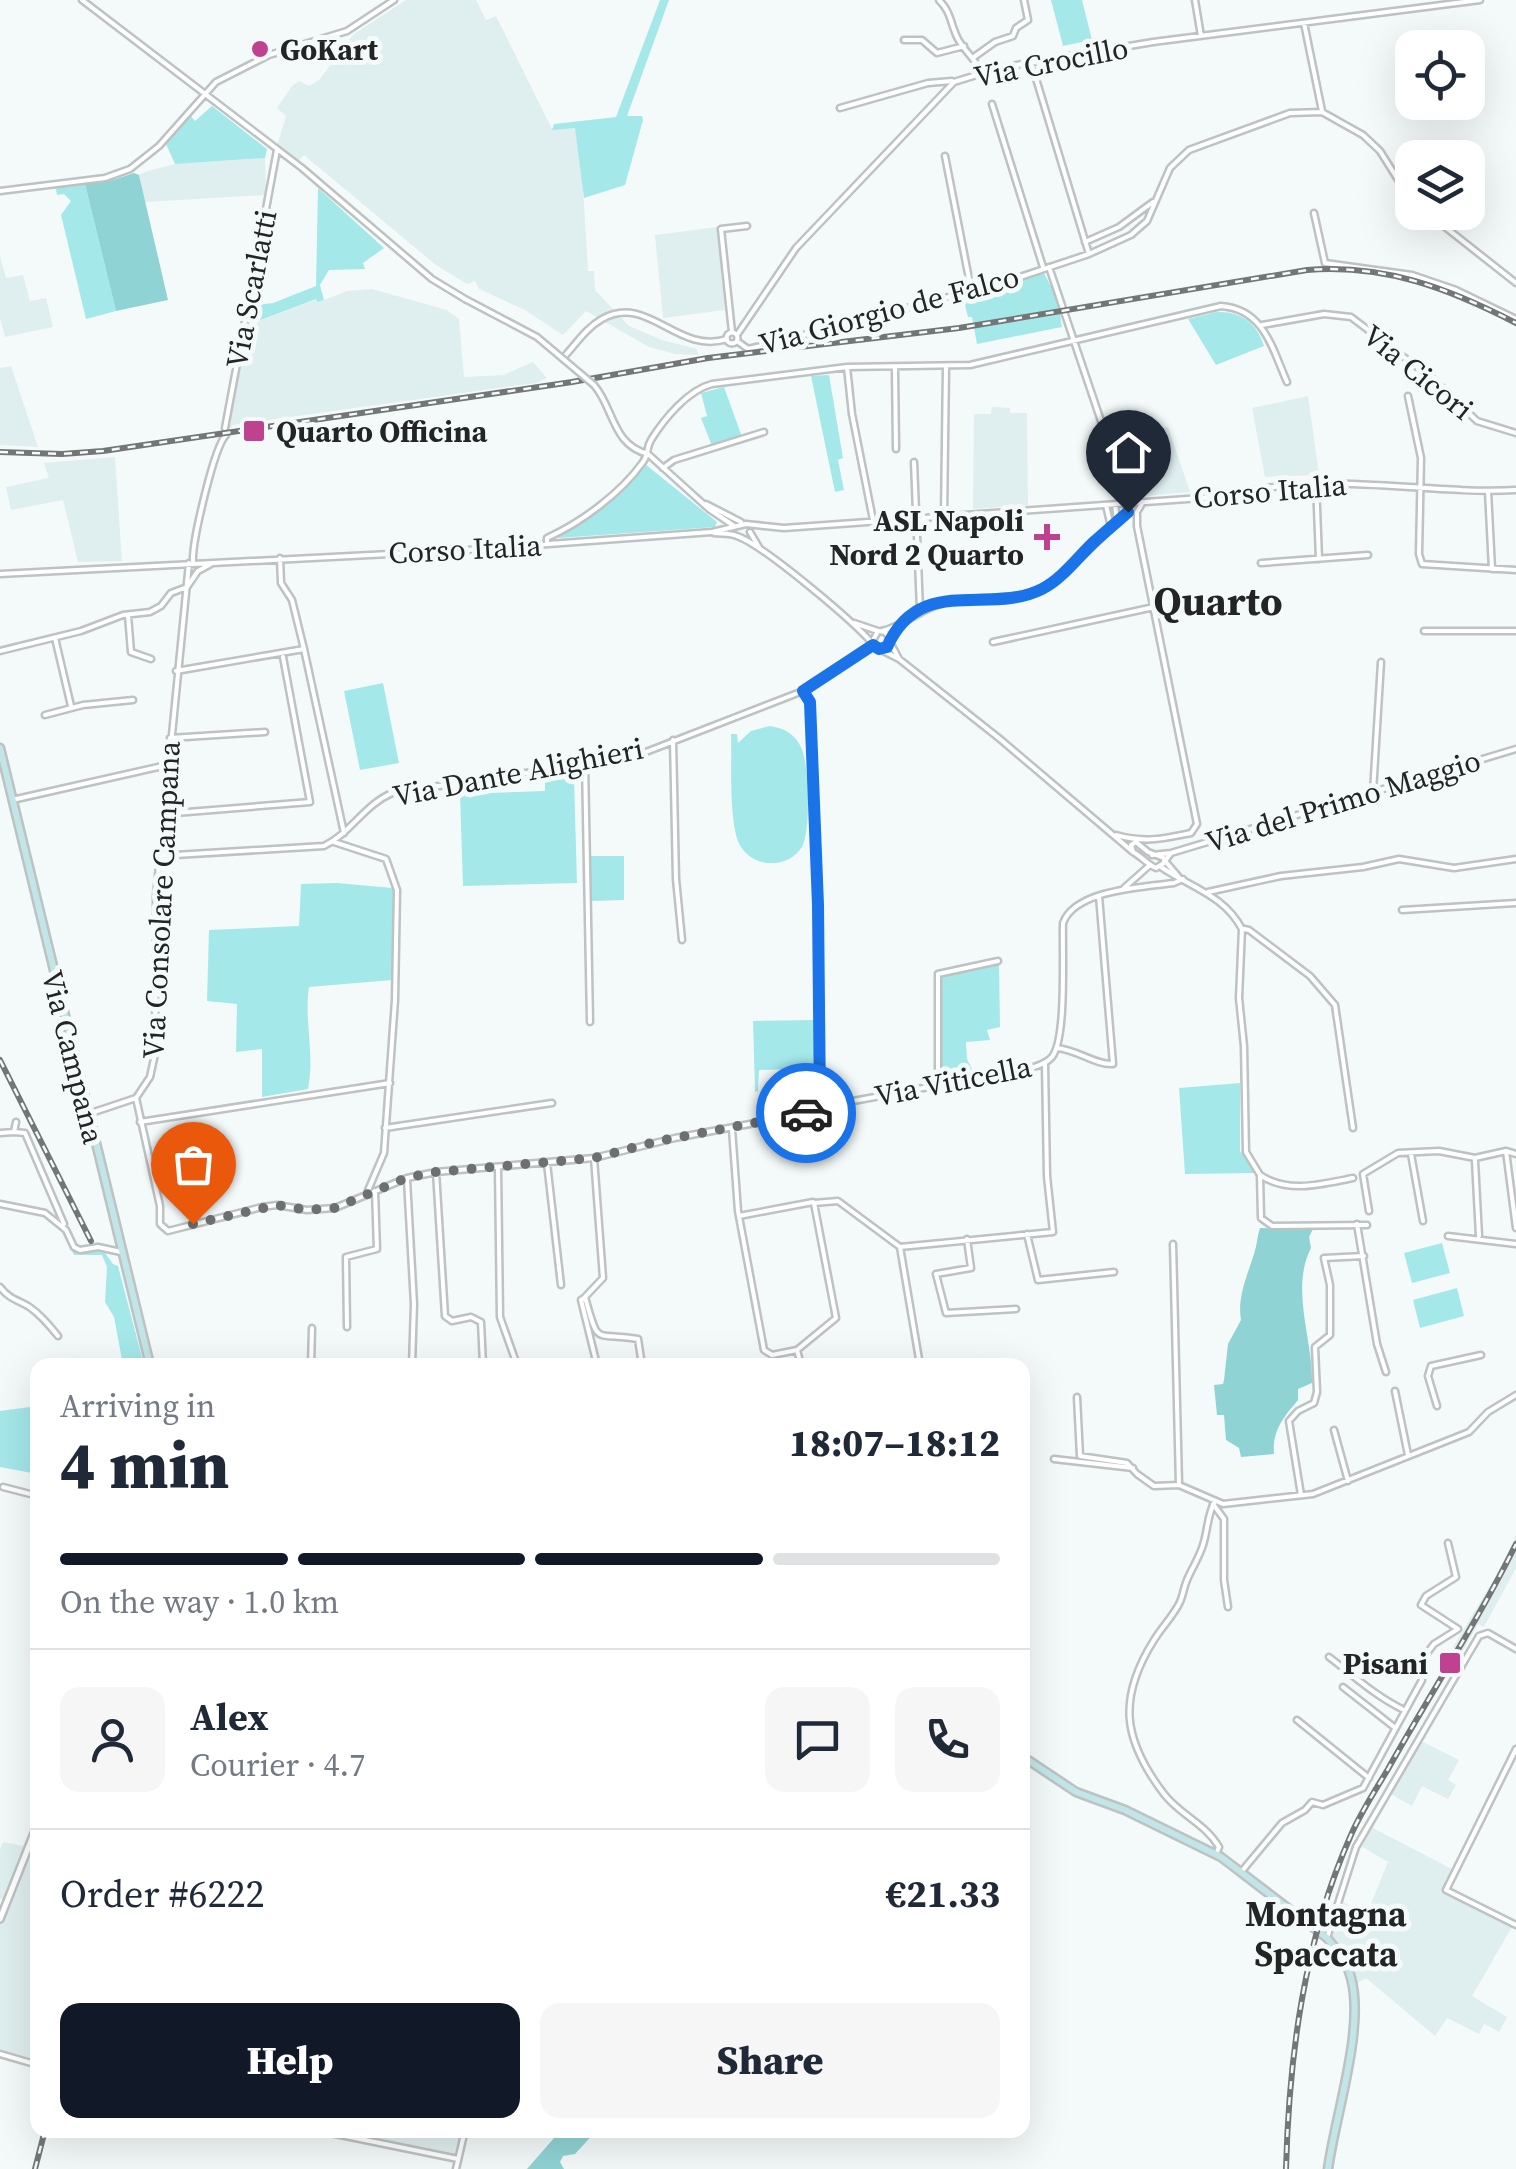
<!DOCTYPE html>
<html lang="en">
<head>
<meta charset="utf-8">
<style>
	body { margin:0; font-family:"Source Serif 4",serif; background:#f6f6f7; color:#1f2937; height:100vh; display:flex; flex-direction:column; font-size:38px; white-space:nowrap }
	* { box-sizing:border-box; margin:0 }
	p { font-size:32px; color:#747a83 }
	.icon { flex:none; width:55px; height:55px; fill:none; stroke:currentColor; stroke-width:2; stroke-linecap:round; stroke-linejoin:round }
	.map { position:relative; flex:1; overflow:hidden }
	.sheet { position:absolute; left:30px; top:1358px; width:1000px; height:780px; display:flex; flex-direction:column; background:#fff; border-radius:20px; box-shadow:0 10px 40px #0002 }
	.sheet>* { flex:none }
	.controls { position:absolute; left:1395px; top:30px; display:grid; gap:20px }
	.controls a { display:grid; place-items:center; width:90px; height:90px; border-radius:20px; background:#fff; box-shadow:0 10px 40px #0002; font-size:50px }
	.pin { position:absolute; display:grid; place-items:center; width:85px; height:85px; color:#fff; margin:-102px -42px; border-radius:50% 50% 50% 0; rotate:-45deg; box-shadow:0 0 10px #0007 }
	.pin .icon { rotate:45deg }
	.courier { position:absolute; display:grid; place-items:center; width:100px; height:100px; margin:-50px; border:8px solid #1a73e8; border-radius:50%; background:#fff; color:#222; box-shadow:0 2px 12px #0007 }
	.overview em { font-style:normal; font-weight:800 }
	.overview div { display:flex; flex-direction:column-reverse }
	.overview { display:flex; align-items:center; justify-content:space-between; height:170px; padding:0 30px }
	h1 { font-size:65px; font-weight:800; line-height:75px }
	.bar { display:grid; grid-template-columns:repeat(4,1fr); gap:15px 10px; align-content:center; height:120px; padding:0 30px }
	.bar i { height:12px; border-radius:8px; background:#e0e1e3 }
	.bar .selected { background:#111827 }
	.bar p { grid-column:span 4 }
	.line { display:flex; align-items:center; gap:25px; padding:0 30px; border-top:2px solid #e0e1e3 }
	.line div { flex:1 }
	.round { display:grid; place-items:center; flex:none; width:105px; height:105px; border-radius:20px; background:#f6f6f7 }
	.action { display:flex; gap:20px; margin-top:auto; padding:20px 30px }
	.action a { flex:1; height:115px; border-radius:20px; background:#111827; color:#fff; font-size:40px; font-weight:800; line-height:115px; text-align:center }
	.action a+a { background:#f6f6f7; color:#1f2937 }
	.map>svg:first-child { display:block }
</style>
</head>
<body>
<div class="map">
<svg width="1516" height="2169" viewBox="0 0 1516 2169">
	<rect width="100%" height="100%" fill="#f4fafa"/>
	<path fill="#dfeeee" d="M 406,0 L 476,0 L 486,20 L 496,16 L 552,129 L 575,127 L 582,172 L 588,271 L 594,271 L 595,290 L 629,326 L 662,340 L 697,349 L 698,355 L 675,354 L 649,347 L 586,311 L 563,335 L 525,310 L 479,289 L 475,281 L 467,284 L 436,265 L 304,155 L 298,161 L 277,146 L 286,116 L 277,108 L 292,86 L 299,81 L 309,86 L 319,80 L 354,34 Z
		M 265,158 L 266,195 L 145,202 L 139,175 L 148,171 L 175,164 Z
		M 717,227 L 725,310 L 663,318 L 655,235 Z
		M 0,256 L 6,278 L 23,275 L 30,301 L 46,298 L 53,327 L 5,337 L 0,318 Z
		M 372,289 L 447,310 L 459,319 L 464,377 L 503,375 L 533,362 L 547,378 L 536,383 L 232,425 L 232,428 L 222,429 L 230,378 L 234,379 L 245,326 L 317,299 L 319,302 L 347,291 Z
		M 11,366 L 38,447 L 0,445 L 0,368 Z
		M 1308,396 L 1319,475 L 1265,477 L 1252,408 Z
		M 992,407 L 1010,408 L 1010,413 L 1027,413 L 1028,505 L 973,509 L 974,414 L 991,414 Z
		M 1168,427 L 1190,492 L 1133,497 L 1112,437 Z
		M 115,457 L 122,561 L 78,562 L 63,500 L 11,510 L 6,487 L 49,478 L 44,463 Z
		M 1516,1535 L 1516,1568 L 1484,1627 L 1478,1624 L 1460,1656 L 1453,1647 L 1499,1571 Z
		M 1415,1738 L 1459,1760 L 1448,1780 L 1456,1785 L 1448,1799 L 1422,1786 L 1412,1806 L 1385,1791 Z
		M 37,1812 L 37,2060 L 0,2050 L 0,1907 L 3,1900 L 0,1899 L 0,1850 L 3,1842 L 24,1846 Z
		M 1369,1826 L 1454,1870 L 1445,1891 L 1513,1925 L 1472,1996 L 1507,2017 L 1499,2032 L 1484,2024 L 1479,2034 L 1447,2018 L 1435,2036 L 1366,1978 L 1356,1984 L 1349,1964 L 1330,1937 L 1341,1901 L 1367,1914 L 1388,1862 L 1359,1845 Z
		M 374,2130 L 463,2130 L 458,2155 L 373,2138 Z"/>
	<path fill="#a5e8ea" d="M 660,0 L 669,0 L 627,116 L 642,116 L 643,120 L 625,185 L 584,198 L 575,128 L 552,130 L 554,124 L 616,117 Z
		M 1051,0 L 1082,0 L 1092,40 L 1063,46 Z
		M 212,106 L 267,149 L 265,158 L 175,164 L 165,142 L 188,113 L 195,121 Z
		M 85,184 L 116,311 L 86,319 L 61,215 L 71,201 L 64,194 L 57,195 L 56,189 L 58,186 Z
		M 318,188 L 384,248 L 363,263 L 365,269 L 329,270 L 320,285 L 324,300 L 318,302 L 316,299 L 245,326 L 251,306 L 273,303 L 316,286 Z
		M 1044,273 L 1058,300 L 1062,327 L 977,344 L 972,317 L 968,317 L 964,301 L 943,305 L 940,311 L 934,304 Z
		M 1217,312 C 1241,311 1257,323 1264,346 L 1216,365 L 1188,319 Z
		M 829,375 L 843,458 L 838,460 L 844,490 L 835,492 L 811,376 Z
		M 724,387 L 742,437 L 712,446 L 701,418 L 707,416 L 701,393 Z
		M 645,464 L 717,522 L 715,527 L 559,538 L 558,535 L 587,516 Z
		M 383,683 L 399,763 L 360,770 L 344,691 Z
		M 770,726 C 784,728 795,734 801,747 C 809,762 811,832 802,847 C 785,873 743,867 736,835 C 729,804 732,766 731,734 L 737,734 L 738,743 L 751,731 Z
		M 545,779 L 574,779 L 577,883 L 463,886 L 460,794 L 545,791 Z
		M 591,856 L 624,856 L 624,900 L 591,901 Z
		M 337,883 L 393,888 L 392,980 L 309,987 C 304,1021 315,1055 308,1089 L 262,1097 L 262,1049 L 236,1052 L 237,1004 L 207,1001 L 209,930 L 299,926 L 301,884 Z
		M 999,963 L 1000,1027 L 987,1030 L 990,1040 L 966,1042 L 967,1059 L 974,1073 L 941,1078 L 942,975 Z
		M 816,1020 L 817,1068 L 759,1070 L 758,1091 L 755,1092 L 753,1021 Z
		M 1240,1083 L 1240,1151 L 1256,1173 L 1185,1174 L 1179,1088 Z
		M 1442,1243 L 1450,1273 L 1412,1283 L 1404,1253 Z
		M 68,1244 L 83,1253 L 103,1250 L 113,1264 L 118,1266 L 144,1365 L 123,1365 L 114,1317 L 105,1302 L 107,1267 L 102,1255 L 74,1255 Z
		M 1457,1288 L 1464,1316 L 1420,1328 L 1413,1300 Z
		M 37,1406 L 37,1474 L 0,1467 L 0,1411 Z"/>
	<path fill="#90d3d5" d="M 134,173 L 139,175 L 168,300 L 116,311 L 85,184 L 113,180 Z
		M 1260,1228 L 1313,1229 L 1309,1237 L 1311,1248 C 1290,1289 1313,1339 1312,1383 L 1298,1389 L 1298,1400 C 1284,1417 1272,1430 1274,1454 L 1241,1457 L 1239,1448 L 1226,1440 L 1224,1415 L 1217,1415 L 1214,1385 L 1223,1384 L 1224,1380 L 1228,1344 L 1241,1320 C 1237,1298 1247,1276 1254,1254 C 1257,1245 1257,1237 1260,1228 Z
		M 561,2130 L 597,2130 L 575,2154 L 563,2156 L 560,2162 L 564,2169 L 527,2169 Z"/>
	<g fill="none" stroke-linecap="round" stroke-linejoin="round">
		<g stroke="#bdc2c2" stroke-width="9">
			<path id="minor" d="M 82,0 L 302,168 L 432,279 L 465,299
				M 939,0 C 951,12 950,22 957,37 C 963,50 975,58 981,72
				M 1195,0 L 1201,36
				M 1304,23 L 1322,111
				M 904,40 L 922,40 L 937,53 L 964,46
				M 974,57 L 995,42 L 1013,36 L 1016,28 L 1028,20 L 1024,0
				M 1031,62 L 1089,254
				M 992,104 L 1043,267
				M 840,108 L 928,83 L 952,81
				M 945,156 L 971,289
				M 0,191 L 105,178 L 130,169 L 159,146 L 216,82 L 269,55 L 347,31 L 394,0
				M 1426,212 L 1516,283
				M 1314,213 L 1325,263 L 1412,275 L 1456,290 L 1516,319
				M 1085,242 L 1119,227 L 1153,202
				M 1049,267 L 1103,427 L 1133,502
				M 1262,325 L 1324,314 L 1351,317 L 1434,380 L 1477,421 L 1516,433
				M 732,332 L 721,229 L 747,226
				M726.5 338a5.5 5.5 0 1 1 11 0a5.5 5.5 0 1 1-11 0Z
				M 737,335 L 796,248 L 954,82 L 999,68 L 1153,42 L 1480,0
				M 737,341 L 748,349 L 765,345 L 1002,283 L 1089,254 L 1131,235 L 1147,221 L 1170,168 L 1189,150 L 1290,113 L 1322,112 L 1363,135 L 1380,151 L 1412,202
				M 563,358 C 576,344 586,328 602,319 C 648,293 677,355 727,339
				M 847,367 L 852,414 L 873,520
				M 895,368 L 896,449
				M 594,385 C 614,408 612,445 648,454 L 709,509 L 734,526
				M 1408,396 L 1421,458 L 1419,554 L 1422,564 L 1516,570
				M 225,428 L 277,150
				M 914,462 L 920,610
				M 663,468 L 674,460 L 764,432
				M 1316,483 L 1319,559
				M 1488,491 L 1492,569
				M 706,504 L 741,522
				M 1115,504 L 1117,522
				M 1106,505 L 1111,527
				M 944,516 L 946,367
				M 746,524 L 784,528 L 1229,496 C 1324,469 1420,495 1516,490
				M 750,532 L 760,549
				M 714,533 C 722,534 730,533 737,536 C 763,545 859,625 876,648 L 887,647 L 897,626
				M 547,544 L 547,538 C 582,522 621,493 643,462 C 649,454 646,448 651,440 C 664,419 688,390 712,384 L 847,367 L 970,365 L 1221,306 C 1264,309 1272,348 1287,382
				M 280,558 L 281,583 L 292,600 L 304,649 L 344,833
				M 193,561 C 192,542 214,447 226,435
				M 1261,563 L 1368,555
				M 0,574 L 467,550 L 712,532 L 746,524
				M 187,587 L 198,571 L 211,564
				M 128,615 L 131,652 L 151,659
				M 854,623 L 878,631
				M 882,631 C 904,626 921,608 946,602 C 977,595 1010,601 1040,590 C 1056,584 1112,527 1128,512 L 1129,505
				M 1424,631 L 1516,631
				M 55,638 L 71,706
				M 872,642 L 878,631 L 885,632 L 890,638
				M 890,642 L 899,659
				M 993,642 L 1154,607
				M 881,650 L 899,659 L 1000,739 L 1133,852
				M 0,651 L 81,631 L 123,615 L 150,612 L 161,606 L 171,593 L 187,587
				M 176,671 L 304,649
				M 803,691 L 810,702 L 818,905 L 820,1108
				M 45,715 L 83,705 L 133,700
				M 170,738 L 265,732
				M 673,740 L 676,879 L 682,940
				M 585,763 L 590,1022
				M 1373,792 L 1381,662
				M 12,800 L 167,765
				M 163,814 L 310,802 L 283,657
				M 1116,835 C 1146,843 1161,839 1191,833 L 1197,824 L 1137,526 L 1137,512 L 1143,502
				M 334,842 L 386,859 L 397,890 L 395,1000 L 384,1153 L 366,1195
				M 1136,842 L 1148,852 L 1164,858 L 1164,863 L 1156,868 C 1148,865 1142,857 1133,852 L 1131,845 Z
				M 1171,853 L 1165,861 L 1178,876
				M 1152,855 L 1171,853 L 1516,749
				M 159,856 L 324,846 C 351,833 364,805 392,793 L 633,757 L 803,691 L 873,645
				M 1161,867 C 1190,887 1224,895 1242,929 L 1239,998 L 1244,1046 L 1246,1152 L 1260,1175 L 1261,1218 L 1272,1226 L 1367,1225
				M 1124,888 L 1150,865
				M 1208,892 L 1281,876 L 1363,867 L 1399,859 L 1454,868 L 1516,859
				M 1402,910 L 1516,903
				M 1244,929 L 1249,930 L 1310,976 L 1335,1005 L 1353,1128
				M 1057,1048 C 1078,1050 1095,1065 1113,1064 L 1099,896
				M 938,1087 L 938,974 L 998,961
				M 136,1098 L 160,1206 L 160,1224 L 168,1231 L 262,1207 L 277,1205 L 307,1210 L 335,1208 L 407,1178 L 436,1172 L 594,1158 L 675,1138 L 787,1117 L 837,1104 L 1031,1068 C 1039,1065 1046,1064 1052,1057 C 1067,1038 1062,951 1063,923 C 1075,890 1142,887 1174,883 L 1183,879
				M 91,1113 L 136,1098 L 150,1077 L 155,1054 L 156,896 L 189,563
				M 16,1122 L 14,1132 L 25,1133 L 64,1224
				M 140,1122 L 390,1083
				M 385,1128 L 552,1103
				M 732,1129 L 738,1211 L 764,1350 L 772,1355 L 797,1350 L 836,1318 L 814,1203 L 838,1201 L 900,1247 L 920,1365
				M 0,1133 L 14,1132
				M 1411,1154 L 1423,1221
				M 1516,1154 L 1506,1151 L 1516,1228
				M 594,1158 L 603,1278 L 585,1297 C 599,1347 593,1332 638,1339 L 642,1365
				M 1475,1161 L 1479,1236
				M 547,1163 L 561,1285
				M 498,1168 L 500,1317 L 517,1365
				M 436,1172 L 445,1316 L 452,1321 L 471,1317 L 481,1322 L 483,1365
				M 1260,1175 C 1288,1194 1322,1184 1353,1178
				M 407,1180 L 414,1304 L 412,1365
				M 0,1204 L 45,1213 L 66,1230 L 74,1247 L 80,1250 L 98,1247 L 121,1252
				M 1369,1211 L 1363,1174 L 1398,1153 L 1439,1151 L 1475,1158 L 1506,1151
				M 739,1216 L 813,1202
				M 1357,1224 L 1377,1344 L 1386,1372
				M 1027,1234 L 1038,1280 L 1114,1272
				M 1448,1236 L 1516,1244
				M 967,1239 L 971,1268 L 936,1274 L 946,1313 L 1016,1309
				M 1173,1244 L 1179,1484
				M 900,1247 L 1053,1232 L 1047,1176 L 1045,1064
				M 0,1287 C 8,1298 17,1300 28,1306 C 40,1314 49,1325 58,1336
				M 584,1298 L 581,1300 L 597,1365
				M 347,1327 L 346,1257 L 377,1249 L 375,1191
				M 797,1350 L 801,1365
				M 311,1365 L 312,1328
				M 401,1365 L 412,1364
				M 1395,1391 L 1408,1455
				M 1077,1397 L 1080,1456 L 1127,1463 L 1137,1474 L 1154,1486 L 1179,1485 L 1223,1504 L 1313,1494 L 1469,1432 L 1488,1412 L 1516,1395
				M 1437,1406 L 1428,1376 L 1431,1366 L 1481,1355
				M 1334,1430 L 1348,1481
				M 1054,1459 L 1133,1468
				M 3,1487 L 38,1496
				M 1301,1495 L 1289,1421 L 1298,1411 L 1314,1403 L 1317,1392 L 1315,1347 L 1330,1335 L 1330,1285 L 1324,1258 L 1364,1256
				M 1215,1501 C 1207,1515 1208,1530 1203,1545 C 1199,1558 1192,1568 1187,1580 C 1184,1587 1183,1595 1180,1602 C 1174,1615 1162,1627 1154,1640 C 1117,1699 1123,1740 1164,1794 C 1180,1815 1205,1823 1219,1847 L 1217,1852
				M 1213,1504 L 1224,1519 L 1224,1580 L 1228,1607
				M 1329,1657 C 1354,1676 1374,1695 1402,1709
				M 1343,1687 L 1394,1727
				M 1297,1720 L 1369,1778
				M 1516,1749 L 1446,1890 L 1516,1925
				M 1242,1871 L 1282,1823 L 1305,1810 L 1312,1802 L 1323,1805 L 1363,1788 L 1422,1680 L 1424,1657 L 1434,1644 L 1458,1629 L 1421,1605 L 1426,1596 L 1456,1577 L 1448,1543
				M 1327,1938 L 1356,1847 L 1479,1636 L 1488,1633 L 1516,1649
				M 0,2054 L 38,2065
				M 316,2130 L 458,2159
				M 456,2169 L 465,2130"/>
		</g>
		<g stroke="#bdc2c2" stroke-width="10">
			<path id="tertiary" d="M 0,1919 L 38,1823"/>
		</g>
		<g stroke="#bdc2c2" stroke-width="11">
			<path id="secondary" d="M 0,748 L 150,1365
				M 1022,1756 L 1076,1792 L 1125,1810 L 1221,1857 L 1327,1938 C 1337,1950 1347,1962 1351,1978 C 1365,2028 1335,2116 1328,2169"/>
		</g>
		<use href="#minor" stroke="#fff" stroke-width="4"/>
		<use href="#tertiary" stroke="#fff" stroke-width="5"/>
		<use href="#secondary" stroke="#c2e6e8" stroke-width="6"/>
		<g stroke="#737676" stroke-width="6">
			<path id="rail" d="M 0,452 L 62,454 L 103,451 L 572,382 L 708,358 L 959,328 L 1307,270 C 1385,264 1448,288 1516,323
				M 0,1060 L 91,1241
				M 35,2169 L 45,2130
				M 1286,2169 C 1289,2056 1304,1940 1351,1835 C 1361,1812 1375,1791 1388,1769 C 1430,1694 1478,1621 1516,1544"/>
		</g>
		<use href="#rail" stroke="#f4fafa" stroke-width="2.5" stroke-dasharray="8" stroke-linecap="butt"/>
		<g stroke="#bdc2c2" stroke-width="9" stroke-linecap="butt">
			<path id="minor-bridge" d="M 465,299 L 537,337 L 594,385"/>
		</g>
		<use href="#minor-bridge" stroke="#fff" stroke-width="4"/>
	</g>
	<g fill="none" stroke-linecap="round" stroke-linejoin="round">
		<path stroke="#6c7070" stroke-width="10" stroke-dasharray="0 18" d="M 193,1224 L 277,1205 L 307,1210 L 335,1208 L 406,1178 L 436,1172 L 594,1158 L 659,1141 L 806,1113"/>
		<path stroke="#1a73e8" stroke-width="12" d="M 806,1113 L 820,1108 L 818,905 L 810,702 L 803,691 L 873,645 L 879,649 L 887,647 C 920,573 989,616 1042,589 C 1062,579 1078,557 1094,542 C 1105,532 1117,522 1128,512"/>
	</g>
	<g fill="#bf4291" stroke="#f4fafa" stroke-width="4">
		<circle cx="260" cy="49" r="10"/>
		<rect x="242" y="419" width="24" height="24" rx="5"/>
		<path d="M1042 522h10v10h10v10h-10v10h-10v-10h-10v-10h10z"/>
		<rect x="1438" y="1651" width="24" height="24" rx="5"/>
	</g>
	<g text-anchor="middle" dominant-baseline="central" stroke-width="10" stroke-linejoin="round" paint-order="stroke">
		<g font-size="30" font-weight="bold" fill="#232525" stroke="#f4fafa" text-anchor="start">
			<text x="280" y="49">GoKart</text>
			<text x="276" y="431">Quarto Officina</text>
			<text x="1024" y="520" text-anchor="end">ASL Napoli<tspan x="1024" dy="34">Nord 2 Quarto</tspan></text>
			<text x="1428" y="1663" text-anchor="end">Pisani</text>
		</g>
		<g font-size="30" fill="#232525" stroke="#f4fafa">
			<text transform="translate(1051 62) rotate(-11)">Via Crocillo</text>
			<text transform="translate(251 289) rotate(-79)">Via Scarlatti</text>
			<text transform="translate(889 310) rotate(-15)">Via Giorgio de Falco</text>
			<text transform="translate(1418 372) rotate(39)">Via Cicori</text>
			<text transform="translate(1270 491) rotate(-5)">Corso Italia</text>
			<text transform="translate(465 549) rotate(-3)">Corso Italia</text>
			<text transform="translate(518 772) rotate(-11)">Via Dante Alighieri</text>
			<text transform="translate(1343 801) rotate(-17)">Via del Primo Maggio</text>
			<text transform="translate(161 900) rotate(-87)">Via Consolare Campana</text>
			<text transform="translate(73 1057) rotate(76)">Via Campana</text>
			<text transform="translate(953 1081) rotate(-11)">Via Viticella</text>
		</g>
		<g font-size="35" font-weight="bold" fill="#232525" stroke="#f4fafa">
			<text x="1326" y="1914">Montagna<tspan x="1326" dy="40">Spaccata</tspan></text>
		</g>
		<g font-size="40" font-weight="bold" fill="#232525" stroke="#f4fafa">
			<text x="1218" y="601">Quarto</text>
		</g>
	</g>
</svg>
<div class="controls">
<a><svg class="icon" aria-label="locate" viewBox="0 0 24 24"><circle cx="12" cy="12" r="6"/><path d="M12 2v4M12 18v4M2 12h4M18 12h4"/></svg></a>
<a><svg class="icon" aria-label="layers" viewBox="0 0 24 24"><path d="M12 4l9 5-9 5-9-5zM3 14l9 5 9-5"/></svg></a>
</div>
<div class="pin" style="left:193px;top:1224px;background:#ea580c"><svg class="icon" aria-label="bag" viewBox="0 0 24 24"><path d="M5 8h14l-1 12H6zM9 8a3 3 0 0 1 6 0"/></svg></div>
<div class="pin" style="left:1128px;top:512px;background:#1f2937"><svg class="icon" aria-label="home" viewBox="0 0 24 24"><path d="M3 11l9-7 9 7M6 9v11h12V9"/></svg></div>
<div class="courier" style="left:806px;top:1113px"><svg class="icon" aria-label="car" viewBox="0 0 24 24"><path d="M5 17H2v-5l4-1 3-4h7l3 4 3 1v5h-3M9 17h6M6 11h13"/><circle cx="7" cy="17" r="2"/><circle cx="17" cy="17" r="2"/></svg></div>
<section class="sheet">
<div class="overview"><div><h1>4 min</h1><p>Arriving in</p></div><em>18:07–18:12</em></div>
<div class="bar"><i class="selected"></i><i class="selected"></i><i class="selected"></i><i></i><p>On the way · 1.0 km</p></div>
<div class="line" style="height:180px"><a class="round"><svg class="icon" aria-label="person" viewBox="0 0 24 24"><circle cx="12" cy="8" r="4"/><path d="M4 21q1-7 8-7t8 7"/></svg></a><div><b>Alex</b><p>Courier · 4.7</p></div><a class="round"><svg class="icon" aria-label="chat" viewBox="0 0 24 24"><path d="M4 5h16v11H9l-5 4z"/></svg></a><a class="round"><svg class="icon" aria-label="phone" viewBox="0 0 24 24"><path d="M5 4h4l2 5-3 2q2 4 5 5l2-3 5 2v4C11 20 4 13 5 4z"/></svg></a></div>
<div class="line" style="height:130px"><div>Order #6222</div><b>€21.33</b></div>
<div class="action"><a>Help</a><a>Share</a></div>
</section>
</div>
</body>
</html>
